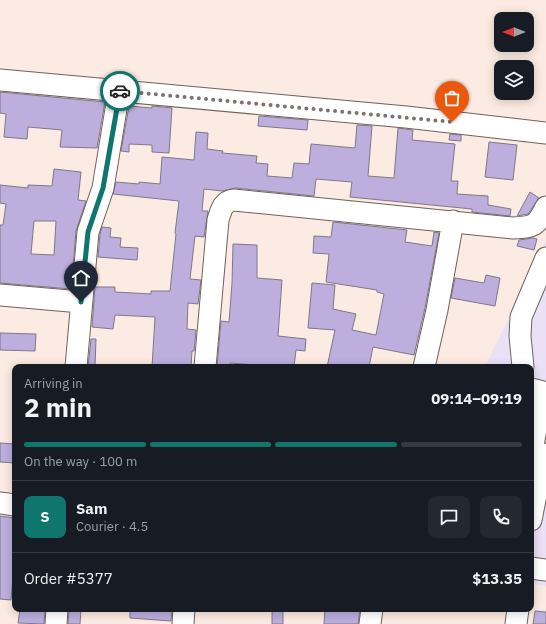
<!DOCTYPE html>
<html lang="en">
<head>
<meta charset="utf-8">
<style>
	body { margin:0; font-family:"IBM Plex Sans",sans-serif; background:#242831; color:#f1f3f6; height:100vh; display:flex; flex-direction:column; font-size:15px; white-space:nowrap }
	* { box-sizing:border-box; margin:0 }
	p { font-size:13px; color:#9ea1a6 }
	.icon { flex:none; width:22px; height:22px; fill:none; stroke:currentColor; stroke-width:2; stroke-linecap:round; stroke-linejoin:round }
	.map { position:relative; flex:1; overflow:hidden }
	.panel { position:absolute; left:12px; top:364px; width:522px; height:248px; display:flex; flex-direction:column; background:#171b24; border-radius:8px; box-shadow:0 2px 10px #0003 }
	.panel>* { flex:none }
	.needle { width:26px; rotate:270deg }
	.controls { position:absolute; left:494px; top:12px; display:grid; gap:8px }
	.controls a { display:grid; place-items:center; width:40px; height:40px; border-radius:8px; background:#171b24; box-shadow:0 2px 10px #0003; font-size:20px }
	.pin { position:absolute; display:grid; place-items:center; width:34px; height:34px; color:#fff; margin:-41px -17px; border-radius:50% 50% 50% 0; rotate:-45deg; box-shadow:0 0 4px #0007 }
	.pin .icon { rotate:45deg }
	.courier { position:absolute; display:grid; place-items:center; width:40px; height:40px; margin:-20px; border:3px solid #0f766e; border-radius:50%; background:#fff; color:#222; box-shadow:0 1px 5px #0007 }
	.summary em { font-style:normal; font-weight:700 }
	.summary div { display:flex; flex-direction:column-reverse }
	.summary { display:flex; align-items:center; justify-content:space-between; height:68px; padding:0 12px }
	h1 { font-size:26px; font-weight:700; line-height:30px }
	.bar { display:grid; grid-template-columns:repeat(4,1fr); gap:6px 4px; align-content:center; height:48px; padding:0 12px }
	.bar i { height:5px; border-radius:3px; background:#363941 }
	.bar .on { background:#0f766e }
	.bar p { grid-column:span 4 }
	.line { display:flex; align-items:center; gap:10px; padding:0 12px; border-top:1px solid #363941 }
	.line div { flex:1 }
	.round { display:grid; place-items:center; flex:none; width:42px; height:42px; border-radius:8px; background:#242831 }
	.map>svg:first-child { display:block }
</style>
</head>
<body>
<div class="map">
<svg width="546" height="624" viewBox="0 0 546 624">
	<rect width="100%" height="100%" fill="#fcebe2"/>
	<path fill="#eae1f6" d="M 546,240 L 546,586 L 531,584 L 531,367 L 485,367 Z"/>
	<path fill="#bdaede" stroke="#7d7887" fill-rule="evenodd" d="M 0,92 L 105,102 L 97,148 L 60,147 L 62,130 L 28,127 L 27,139 L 4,137 L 6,114 L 0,113 Z
		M 129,106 L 152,108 L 152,106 L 172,108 L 169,153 L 152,152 L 152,145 L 129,144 L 129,152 L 121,151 Z
		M 259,116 L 308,120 L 307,130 L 258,126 Z
		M 357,125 L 372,126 L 368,176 L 394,178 L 398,128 L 413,130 L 412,140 L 455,144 L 451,181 L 458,181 L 457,194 L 488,196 L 488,205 L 511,209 L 510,216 L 472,212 L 472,209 L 350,197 L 352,182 L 316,179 L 314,196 L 235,188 L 222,191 L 204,189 L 202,211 L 208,211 L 204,237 L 195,236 L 190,279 L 201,280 L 198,304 L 188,303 L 187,329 L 196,330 L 194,351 L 192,351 L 191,367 L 152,367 L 155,317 L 115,315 L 113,329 L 92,327 L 95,287 L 115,287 L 115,292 L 151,294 L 151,291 L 170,291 L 176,234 L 175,233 L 179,201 L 113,194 L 116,182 L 139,184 L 139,182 L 160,184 L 162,157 L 194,160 L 196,132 L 208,133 L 207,149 L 223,151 L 222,153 L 257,156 L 256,163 L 268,164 L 267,176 L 292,178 L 294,163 L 309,164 L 311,144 L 355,148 Z
		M 450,134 L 461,135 L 461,141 L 449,140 Z
		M 489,142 L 517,145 L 513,180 L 485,177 Z
		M 54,169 L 81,172 L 78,200 L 86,201 L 76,231 L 71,289 L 0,283 L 0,225 L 3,225 L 6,204 L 0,203 L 0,185 L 28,188 L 28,185 L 52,186 ZM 34,221 L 56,221 L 54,255 L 31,254 Z
		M 530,192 L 539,198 L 528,214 L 517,216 Z
		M 333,222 L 407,230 L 405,242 L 432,246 L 434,232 L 439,233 L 425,308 L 414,355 L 373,347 L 369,367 L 327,367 L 335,330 L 308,328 L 312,283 L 335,285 L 333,309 L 356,314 L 352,330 L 376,335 L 384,294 L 377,292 L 377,290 L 326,282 L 329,254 L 313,253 L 314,236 L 331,237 Z
		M 102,227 L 111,228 L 110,237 L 121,238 L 120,247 L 138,248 L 137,260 L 98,257 L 100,234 Z
		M 533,238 L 537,239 L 534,250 L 517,246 L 519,240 Z
		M 233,244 L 257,245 L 257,278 L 282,280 L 278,336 L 306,339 L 305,351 L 296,350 L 294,367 L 269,367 L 269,366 L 230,363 L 230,367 L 217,367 L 221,321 L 229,322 L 232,283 Z
		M 486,275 L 500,278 L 495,306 L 451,298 L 455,278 L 484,283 Z
		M 0,333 L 36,334 L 35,351 L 0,350 Z
		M 91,339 L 96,339 L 95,367 L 88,367 Z
		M 0,443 L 15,444 L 15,463 L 0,462 Z
		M 0,516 L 15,518 L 15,555 L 11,600 L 0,599 Z
		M 20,609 L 45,609 L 44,624 L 18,623 Z
		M 69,609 L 81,609 L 80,624 L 68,624 Z
		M 130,609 L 172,609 L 171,621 L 130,618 Z
		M 272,609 L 283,609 L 283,624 L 272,624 Z
		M 325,609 L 360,609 L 358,624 L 324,624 Z
		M 535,611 L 546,612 L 546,624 L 533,624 Z"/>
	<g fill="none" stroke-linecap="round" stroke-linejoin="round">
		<g stroke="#6f6159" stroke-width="23">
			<path id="minor" d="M 0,80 L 406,117 L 546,133
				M 0,295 L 81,302
				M 76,367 L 88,232 L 103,188 L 119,91
				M 205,367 L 218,220 C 221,210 223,201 234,200 L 513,228 C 534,227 536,227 546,207
				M 424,367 L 437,310 L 453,221
				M 523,367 L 520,336 L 521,317 L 546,258
				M 531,389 L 543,392 L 532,450
				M 0,503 L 15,505
				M 531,520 L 544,454
				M 531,568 L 546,570
				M 56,624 L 57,609
				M 183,624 L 184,609
				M 370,624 L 372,609
				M 516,624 L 518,609"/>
		</g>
		<use href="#minor" stroke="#fff" stroke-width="21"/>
	</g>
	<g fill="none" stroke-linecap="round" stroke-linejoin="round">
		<path stroke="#7d736e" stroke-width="4" stroke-dasharray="0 7.2" d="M 120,91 L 452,122"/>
		<path stroke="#0f766e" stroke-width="5" d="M 81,302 L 88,232 L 103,188 L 120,91"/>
	</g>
</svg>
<div class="controls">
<a><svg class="needle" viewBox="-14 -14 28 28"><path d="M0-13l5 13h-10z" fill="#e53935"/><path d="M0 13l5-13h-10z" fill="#9ea1a6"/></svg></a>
<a><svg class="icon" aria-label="layers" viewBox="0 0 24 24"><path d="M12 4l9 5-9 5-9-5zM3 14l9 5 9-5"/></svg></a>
</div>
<div class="pin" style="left:452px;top:122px;background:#ea580c"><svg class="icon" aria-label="bag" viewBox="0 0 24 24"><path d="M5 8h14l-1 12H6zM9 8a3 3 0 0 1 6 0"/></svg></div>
<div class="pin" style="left:81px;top:302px;background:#1f2937"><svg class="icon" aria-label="home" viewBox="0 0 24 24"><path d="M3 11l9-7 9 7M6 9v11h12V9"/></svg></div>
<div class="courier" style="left:120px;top:91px"><svg class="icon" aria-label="car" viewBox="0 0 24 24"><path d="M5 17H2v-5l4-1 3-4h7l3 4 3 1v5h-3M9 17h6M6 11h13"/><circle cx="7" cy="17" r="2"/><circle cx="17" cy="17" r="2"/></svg></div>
<section class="panel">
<div class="summary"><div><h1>2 min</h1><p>Arriving in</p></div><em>09:14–09:19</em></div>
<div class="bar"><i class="on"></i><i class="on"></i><i class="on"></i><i></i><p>On the way · 100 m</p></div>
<div class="line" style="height:72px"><b class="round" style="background:#0f766e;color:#fff">S</b><div><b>Sam</b><p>Courier · 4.5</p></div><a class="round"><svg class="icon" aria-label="chat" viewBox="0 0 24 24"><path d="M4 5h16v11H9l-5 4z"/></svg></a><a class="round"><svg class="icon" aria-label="phone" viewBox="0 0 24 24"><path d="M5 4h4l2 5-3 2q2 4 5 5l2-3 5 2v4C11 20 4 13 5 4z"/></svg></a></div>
<div class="line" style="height:52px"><div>Order #5377</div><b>$13.35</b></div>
</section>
</div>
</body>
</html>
